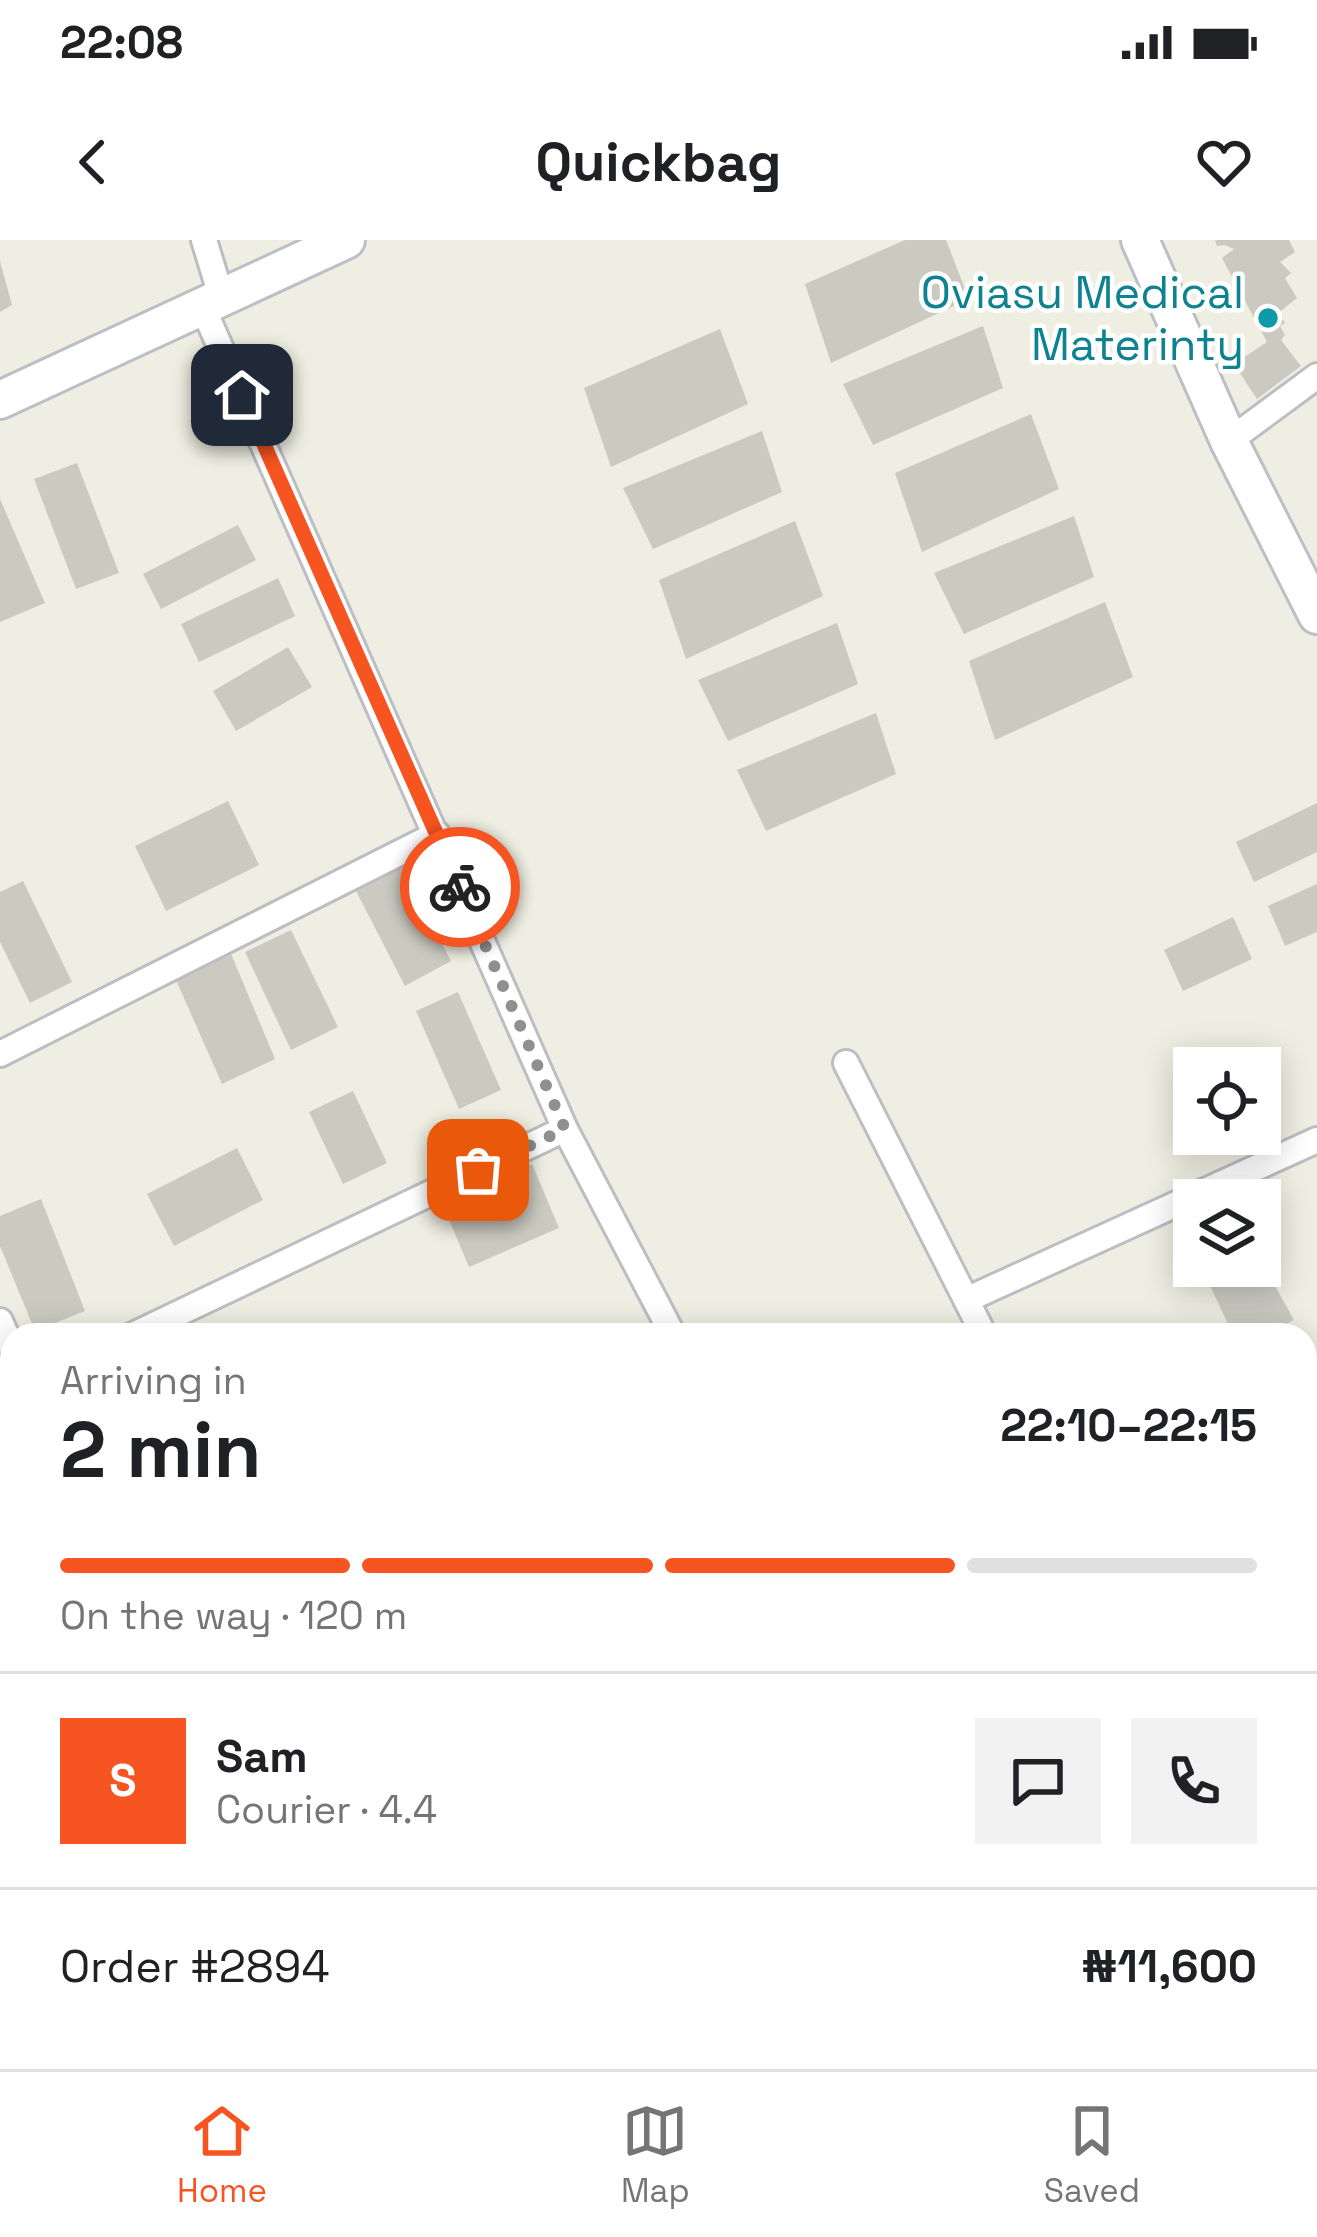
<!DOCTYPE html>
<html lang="en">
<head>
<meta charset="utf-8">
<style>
	body { margin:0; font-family:"Space Grotesk",sans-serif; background:#f2f2f2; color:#202124; height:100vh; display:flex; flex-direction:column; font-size:45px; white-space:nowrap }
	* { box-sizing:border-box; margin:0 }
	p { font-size:39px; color:#757577 }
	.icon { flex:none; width:66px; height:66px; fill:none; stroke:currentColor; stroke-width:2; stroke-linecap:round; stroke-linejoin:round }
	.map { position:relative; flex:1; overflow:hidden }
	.details { position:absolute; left:0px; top:1083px; width:1317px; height:747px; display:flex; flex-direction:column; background:#fff; border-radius:36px 36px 0 0; box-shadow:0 6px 30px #0003 }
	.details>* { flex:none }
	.fabs { position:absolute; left:1173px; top:807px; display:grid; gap:24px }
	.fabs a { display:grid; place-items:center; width:108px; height:108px; border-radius:0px; background:#fff; box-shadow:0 6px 30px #0003; font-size:60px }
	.pin { position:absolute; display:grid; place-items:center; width:102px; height:102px; color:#fff; margin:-51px; border-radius:24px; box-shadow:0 6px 18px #0006 }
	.courier { position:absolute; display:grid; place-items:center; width:120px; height:120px; margin:-60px; border:9px solid #f65420; border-radius:50%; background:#fff; color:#222; box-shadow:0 3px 15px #0007 }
	.head em { font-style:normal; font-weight:800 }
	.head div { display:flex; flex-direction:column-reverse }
	.head { display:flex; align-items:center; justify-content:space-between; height:204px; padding:0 60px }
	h1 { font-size:78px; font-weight:800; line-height:90px }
	.bar { display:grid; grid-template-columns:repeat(4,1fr); gap:18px 12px; align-content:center; height:144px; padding:0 60px }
	.bar i { height:15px; border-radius:9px; background:#e0e0e0 }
	.bar .current { background:#f65420 }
	.bar p { grid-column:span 4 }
	.line { display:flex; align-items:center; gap:30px; padding:0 60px; border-top:3px solid #e0e0e0 }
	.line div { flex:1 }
	.round { display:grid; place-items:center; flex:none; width:126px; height:126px; border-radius:0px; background:#f2f2f2 }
	.status { display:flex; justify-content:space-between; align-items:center; height:84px; padding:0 60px; background:#fff; direction:ltr }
	.status svg { height:33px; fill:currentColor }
	header { display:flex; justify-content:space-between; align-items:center; height:156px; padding:0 60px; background:#fff; font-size:54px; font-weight:800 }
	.tab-bar { display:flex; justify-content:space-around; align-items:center; height:168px; border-top:3px solid #e0e0e0; background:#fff; font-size:33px; color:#757577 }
	.tab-bar a { display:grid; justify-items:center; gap:6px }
	.tab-bar .current { color:#f65420 }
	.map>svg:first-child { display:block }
</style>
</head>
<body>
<div class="status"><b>22:08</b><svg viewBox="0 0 49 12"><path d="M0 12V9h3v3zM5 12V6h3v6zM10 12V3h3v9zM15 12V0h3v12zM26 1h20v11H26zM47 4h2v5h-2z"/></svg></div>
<header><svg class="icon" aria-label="back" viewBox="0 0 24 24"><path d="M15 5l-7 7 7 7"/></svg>Quickbag<svg class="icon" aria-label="heart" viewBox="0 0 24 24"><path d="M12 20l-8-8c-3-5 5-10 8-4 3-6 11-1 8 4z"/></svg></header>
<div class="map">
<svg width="1317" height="1829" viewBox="0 0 1317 1829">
	<rect width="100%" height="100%" fill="#eeeee2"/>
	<path fill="#cbcac1" d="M 905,0 L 946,0 L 969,59 L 831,123 L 805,44 Z
		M 1215,0 L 1289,0 L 1295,12 L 1280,22 L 1291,33 L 1285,38 L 1297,58 L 1278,73 L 1285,83 L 1280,86 L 1285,95 L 1281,100 L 1301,126 L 1257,159 L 1234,124 L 1267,102 L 1222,18 L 1234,9 L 1225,5 L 1217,6 Z
		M 0,21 L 12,65 L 0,72 Z
		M 983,86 L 1003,148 L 873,205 L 843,144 Z
		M 720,89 L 748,164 L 611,227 L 584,148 Z
		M 1031,174 L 1059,249 L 922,312 L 895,233 Z
		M 762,191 L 782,252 L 653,309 L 623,248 Z
		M 77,223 L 119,333 L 76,349 L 34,239 Z
		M 0,259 L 45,363 L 0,382 Z
		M 1074,276 L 1094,337 L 964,394 L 934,333 Z
		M 795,281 L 823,356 L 686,419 L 659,340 Z
		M 238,285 L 256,320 L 161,369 L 143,334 Z
		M 278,338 L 295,376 L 199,422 L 181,384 Z
		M 1105,362 L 1133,437 L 995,500 L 969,421 Z
		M 837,383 L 858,444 L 728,501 L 698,440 Z
		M 288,407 L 312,447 L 236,491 L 213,451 Z
		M 876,473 L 896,534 L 766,591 L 737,530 Z
		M 228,561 L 259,625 L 166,671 L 135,606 Z
		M 1317,563 L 1317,612 L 1254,642 L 1236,602 Z
		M 402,627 L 451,721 L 405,746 L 356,651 Z
		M 23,641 L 72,742 L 30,763 L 0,702 L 0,652 Z
		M 1317,644 L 1317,692 L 1285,706 L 1268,666 Z
		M 1233,677 L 1252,719 L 1183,751 L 1164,710 Z
		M 291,690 L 338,787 L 291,810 L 245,712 Z
		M 229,709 L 275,819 L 222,844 L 172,731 Z
		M 458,752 L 501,850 L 459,869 L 416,771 Z
		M 353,851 L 387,923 L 343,944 L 309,872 Z
		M 237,908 L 263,960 L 174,1006 L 147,954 Z
		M 532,924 L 559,988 L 469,1027 L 442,963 Z
		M 41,959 L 85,1071 L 35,1091 L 0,1006 L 0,976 Z
		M 1260,1019 L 1294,1080 L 1265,1095 L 1233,1095 L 1201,1026 L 1260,1026 Z
		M 1317,1346 L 1317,1422 L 1305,1428 L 1305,1352 Z
		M 12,1356 L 12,1425 L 0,1430 L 0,1361 Z"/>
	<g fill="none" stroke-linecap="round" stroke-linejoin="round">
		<g stroke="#bcbec4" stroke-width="30">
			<path id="street" d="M 204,0 L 222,59
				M 203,68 L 565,889 L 673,1095
				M 1229,201 L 1317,136
				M 0,814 L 437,594
				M 846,823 L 984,1095
				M 966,1060 L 1317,900
				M 0,1081 L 12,1108
				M 133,1095 L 565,889
				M 1305,1281 L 1317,1276
				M 353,1818 L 359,1829
				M 762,1818 L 768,1829
				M 1197,1818 L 1202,1829
				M 44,1829 L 64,1818
				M 671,1829 L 706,1818"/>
		</g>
		<g stroke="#bcbfc6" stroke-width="42">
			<path id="secondary" d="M 1140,0 L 1229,201 L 1317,375
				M 0,160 L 346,0"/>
		</g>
		<use href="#street" stroke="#fff" stroke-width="24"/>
		<use href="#secondary" stroke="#fff" stroke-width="36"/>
	</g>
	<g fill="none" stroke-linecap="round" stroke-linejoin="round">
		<path stroke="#8e9090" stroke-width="12" stroke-dasharray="0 21.6" d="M 460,647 L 565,889 L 478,930"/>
		<path stroke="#f65420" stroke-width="15" d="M 242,155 L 460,647"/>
	</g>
	<circle fill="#0f9aa8" stroke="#fff" stroke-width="4.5" cx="1268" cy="78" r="12"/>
	<g text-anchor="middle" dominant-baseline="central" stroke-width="9" stroke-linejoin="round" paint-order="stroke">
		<g font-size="45" fill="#0d838f" stroke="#fff" text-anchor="end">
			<text x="1244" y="52">Oviasu Medical<tspan x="1244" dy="52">Materinty</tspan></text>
		</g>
	</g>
</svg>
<div class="fabs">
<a><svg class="icon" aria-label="locate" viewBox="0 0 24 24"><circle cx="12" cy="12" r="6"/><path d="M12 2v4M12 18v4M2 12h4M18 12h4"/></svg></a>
<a><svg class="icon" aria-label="layers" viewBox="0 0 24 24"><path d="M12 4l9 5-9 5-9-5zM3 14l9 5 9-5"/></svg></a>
</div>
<div class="pin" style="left:478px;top:930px;background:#ea580c"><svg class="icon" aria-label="bag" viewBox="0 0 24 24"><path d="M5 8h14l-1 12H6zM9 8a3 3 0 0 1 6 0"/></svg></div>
<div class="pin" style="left:242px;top:155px;background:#1f2937"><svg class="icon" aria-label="home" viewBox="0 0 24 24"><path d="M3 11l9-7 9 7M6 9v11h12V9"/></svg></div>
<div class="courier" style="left:460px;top:647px"><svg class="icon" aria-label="bike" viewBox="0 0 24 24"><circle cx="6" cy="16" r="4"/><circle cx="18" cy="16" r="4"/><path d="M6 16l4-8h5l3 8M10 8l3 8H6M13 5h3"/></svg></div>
<section class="details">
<div class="head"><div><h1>2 min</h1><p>Arriving in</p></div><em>22:10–22:15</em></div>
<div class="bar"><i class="current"></i><i class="current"></i><i class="current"></i><i></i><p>On the way · 120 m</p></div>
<div class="line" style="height:216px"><b class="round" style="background:#f65420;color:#fff">S</b><div><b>Sam</b><p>Courier · 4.4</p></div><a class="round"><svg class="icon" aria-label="chat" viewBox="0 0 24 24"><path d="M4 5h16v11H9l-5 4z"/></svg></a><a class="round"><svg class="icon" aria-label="phone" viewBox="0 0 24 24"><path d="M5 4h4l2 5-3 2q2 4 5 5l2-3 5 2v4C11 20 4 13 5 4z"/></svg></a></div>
<div class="line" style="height:156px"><div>Order #2894</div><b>₦11,600</b></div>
</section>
</div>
<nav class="tab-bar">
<a class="current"><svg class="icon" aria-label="home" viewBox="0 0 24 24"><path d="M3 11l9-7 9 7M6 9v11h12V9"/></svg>Home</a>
<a><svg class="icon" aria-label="map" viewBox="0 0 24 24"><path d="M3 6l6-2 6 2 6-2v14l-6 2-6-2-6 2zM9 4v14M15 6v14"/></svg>Map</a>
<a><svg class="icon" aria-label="saved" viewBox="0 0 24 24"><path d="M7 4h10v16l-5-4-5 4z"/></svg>Saved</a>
</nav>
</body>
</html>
